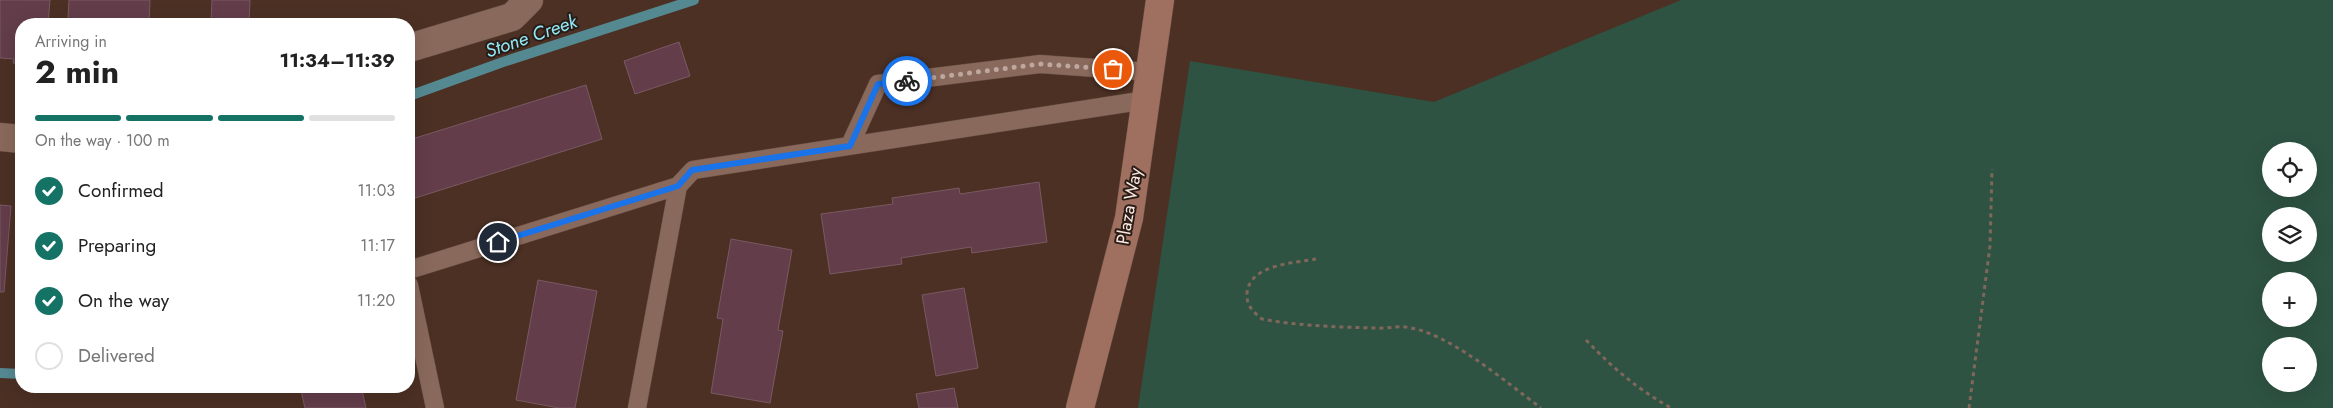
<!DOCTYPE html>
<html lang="en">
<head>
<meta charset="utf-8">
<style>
	body { margin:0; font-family:Jost,sans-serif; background:#f6f6f6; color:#222; height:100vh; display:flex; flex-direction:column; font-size:19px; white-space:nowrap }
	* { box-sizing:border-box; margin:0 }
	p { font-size:16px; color:#767676 }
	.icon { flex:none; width:28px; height:28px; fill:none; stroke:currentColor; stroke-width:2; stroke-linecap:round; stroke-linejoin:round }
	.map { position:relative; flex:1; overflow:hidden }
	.side { position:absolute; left:15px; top:18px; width:400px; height:375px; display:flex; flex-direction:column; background:#fff; border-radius:20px; box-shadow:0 5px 20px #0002 }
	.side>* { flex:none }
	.controls { position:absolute; left:2262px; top:142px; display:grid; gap:10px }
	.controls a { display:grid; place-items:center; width:55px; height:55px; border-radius:50%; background:#fff; box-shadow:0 5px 20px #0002; font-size:25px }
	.pin { position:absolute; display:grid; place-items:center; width:42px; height:42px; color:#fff; margin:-21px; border:2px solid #fff; border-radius:50%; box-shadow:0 1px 5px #0007 }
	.courier { position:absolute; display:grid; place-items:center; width:50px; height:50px; margin:-25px; border:4px solid #1a73e8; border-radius:50%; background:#fff; color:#222; box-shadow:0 1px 6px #0007 }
	.headline em { font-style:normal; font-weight:700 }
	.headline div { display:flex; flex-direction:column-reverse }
	.headline { display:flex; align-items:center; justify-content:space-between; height:85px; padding:0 20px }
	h1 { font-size:32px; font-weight:700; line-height:38px }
	.bar { display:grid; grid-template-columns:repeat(4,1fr); gap:8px 5px; align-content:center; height:60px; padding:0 20px }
	.bar i { height:6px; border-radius:4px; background:#e0e0e0 }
	.bar .active { background:#147365 }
	.bar p { grid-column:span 4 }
	ol { padding:0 20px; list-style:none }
	li { display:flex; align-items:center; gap:15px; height:55px }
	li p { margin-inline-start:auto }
	li .icon { padding:5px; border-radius:50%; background:#147365; color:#fff; stroke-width:4 }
	li:last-child { color:#767676 }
	li i { width:28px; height:28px; border:2px solid #e0e0e0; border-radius:50% }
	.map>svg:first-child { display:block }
</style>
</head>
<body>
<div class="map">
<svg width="2333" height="408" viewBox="0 0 2333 408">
	<rect width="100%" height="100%" fill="#4c3024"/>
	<path fill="#2e5342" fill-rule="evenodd" d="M 1681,0 L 2333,0 L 2333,408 L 1138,408 L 1190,61 L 1434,102 ZM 2271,151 L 2309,151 L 2309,189 L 2271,189 ZM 2271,216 L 2309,216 L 2309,254 L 2271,254 ZM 2271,281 L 2309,281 L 2309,319 L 2271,319 ZM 2271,346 L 2309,346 L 2309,384 L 2271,384 Z"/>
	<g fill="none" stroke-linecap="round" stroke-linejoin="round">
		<path stroke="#558991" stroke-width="10" d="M 409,96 L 503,62 L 694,0
			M 0,373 L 21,374"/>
	</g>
	<path fill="#633d4a" stroke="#7a5963" d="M 0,0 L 50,0 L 48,24 L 21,24 L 21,64 L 13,63 L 14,59 L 0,58 Z
		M 69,0 L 150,0 L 149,24 L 111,24 L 68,19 Z
		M 212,0 L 250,0 L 249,24 L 211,22 Z
		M 679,42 L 690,76 L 635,94 L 624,61 Z
		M 586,85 L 602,139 L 409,200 L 409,140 Z
		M 1039,182 L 1047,242 L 972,253 L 971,247 L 901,258 L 902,264 L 830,274 L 821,214 L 893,204 L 892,198 L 959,188 L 960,194 Z
		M 0,205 L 11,206 L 4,292 L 0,292 Z
		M 731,239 L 792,250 L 778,330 L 783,331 L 770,403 L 711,393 L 723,319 L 717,318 Z
		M 538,280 L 597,291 L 575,408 L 559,408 L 516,400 Z
		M 964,288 L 978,368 L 936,376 L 922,295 Z
		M 300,386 L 361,386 L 366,408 L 305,408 Z
		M 954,388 L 958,408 L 919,408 L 916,394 Z"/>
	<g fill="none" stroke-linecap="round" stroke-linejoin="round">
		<g stroke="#654d42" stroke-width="19">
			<path id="lane" d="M 850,145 L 878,84 L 1040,64 L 1150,72
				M 409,270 L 678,186
				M 409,285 L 435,408
				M 637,408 L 678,186 L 693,170 L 1146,100"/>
		</g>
		<g stroke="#654d42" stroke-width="29">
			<path id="street" d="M 409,48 L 512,17 L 529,0
				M 0,137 L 21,139"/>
		</g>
		<g stroke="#654d42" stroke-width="29">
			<path id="secondary" d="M 1080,408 L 1129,218 L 1160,0"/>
		</g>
		<path stroke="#80675c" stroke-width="3" stroke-dasharray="4 4" stroke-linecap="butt" d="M 1316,259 C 1295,263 1250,264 1247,293 C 1246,305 1253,312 1262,319 C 1299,326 1337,327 1375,328 C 1385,329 1396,326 1405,327 C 1447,331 1507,383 1541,408
			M 1586,340 C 1614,369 1636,388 1671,408
			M 1969,408 L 1990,246 L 1992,169"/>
		<use href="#lane" stroke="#89695b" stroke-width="18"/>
		<use href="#street" stroke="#89695b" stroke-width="28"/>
		<use href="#secondary" stroke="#9f6f5f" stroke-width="28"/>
	</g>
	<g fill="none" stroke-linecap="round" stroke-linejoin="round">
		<path stroke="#bda79e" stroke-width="5" stroke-dasharray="0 9" d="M 907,81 L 1040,64 L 1113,69"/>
		<path stroke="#1a73e8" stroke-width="6" d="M 498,242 L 678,186 L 692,170 L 850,146 L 878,84 L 907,81"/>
	</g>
	<g text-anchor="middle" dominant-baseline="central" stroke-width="4" stroke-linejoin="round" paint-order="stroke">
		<g font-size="18" fill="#fae7df" stroke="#291c16">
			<text transform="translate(1129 206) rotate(-80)">Plaza Way</text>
		</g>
		<g font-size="19" font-style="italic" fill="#91e9f6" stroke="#291c16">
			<text transform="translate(531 36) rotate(-19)">Stone Creek</text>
		</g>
	</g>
</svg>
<div class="controls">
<a><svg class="icon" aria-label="locate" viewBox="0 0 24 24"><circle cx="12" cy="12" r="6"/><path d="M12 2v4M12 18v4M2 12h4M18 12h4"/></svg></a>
<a><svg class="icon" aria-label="layers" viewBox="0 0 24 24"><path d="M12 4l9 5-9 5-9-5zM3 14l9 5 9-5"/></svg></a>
<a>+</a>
<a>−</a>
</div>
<div class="pin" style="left:1113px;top:69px;background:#ea580c"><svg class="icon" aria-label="bag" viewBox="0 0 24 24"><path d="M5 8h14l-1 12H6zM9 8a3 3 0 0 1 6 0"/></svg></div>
<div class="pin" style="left:498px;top:242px;background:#1f2937"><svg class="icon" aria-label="home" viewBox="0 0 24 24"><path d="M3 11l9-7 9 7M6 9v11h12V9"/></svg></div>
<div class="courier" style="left:907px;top:81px"><svg class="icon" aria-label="bike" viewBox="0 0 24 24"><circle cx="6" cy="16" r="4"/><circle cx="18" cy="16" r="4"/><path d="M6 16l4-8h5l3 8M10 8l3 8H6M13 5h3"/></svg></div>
<section class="side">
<div class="headline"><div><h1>2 min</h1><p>Arriving in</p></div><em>11:34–11:39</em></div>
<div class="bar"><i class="active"></i><i class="active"></i><i class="active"></i><i></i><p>On the way · 100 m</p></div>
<ol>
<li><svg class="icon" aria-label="check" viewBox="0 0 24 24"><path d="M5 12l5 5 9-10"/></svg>Confirmed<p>11:03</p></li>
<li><svg class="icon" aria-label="check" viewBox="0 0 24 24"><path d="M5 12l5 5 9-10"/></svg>Preparing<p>11:17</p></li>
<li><svg class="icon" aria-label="check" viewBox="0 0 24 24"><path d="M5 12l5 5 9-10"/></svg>On the way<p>11:20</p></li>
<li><i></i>Delivered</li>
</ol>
</section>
</div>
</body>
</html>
